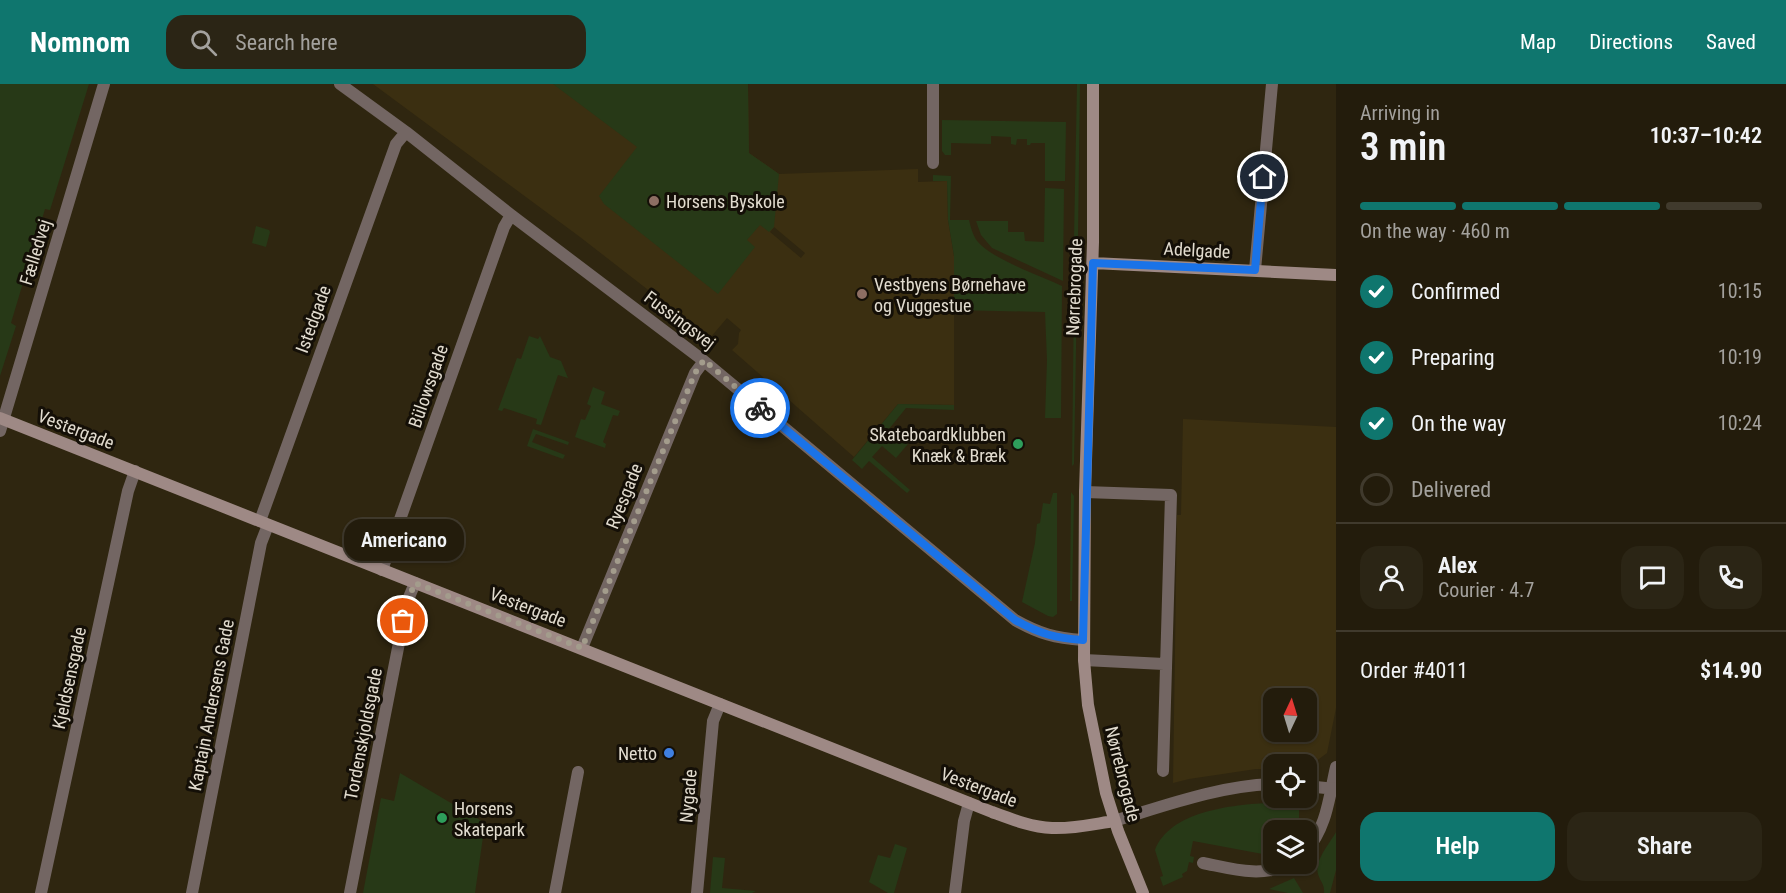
<!DOCTYPE html>
<html lang="en">
<head>
<meta charset="utf-8">
<style>
	body { margin:0; font-family:"Roboto Condensed",sans-serif; background:#2b2515; color:#f1f3f6; height:100vh; display:flex; flex-direction:column; font-size:22px; white-space:nowrap }
	* { box-sizing:border-box; margin:0 }
	p { font-size:20px; color:#a3a19d }
	.icon { flex:none; width:33px; height:33px; fill:none; stroke:currentColor; stroke-width:2; stroke-linecap:round; stroke-linejoin:round }
	.map { position:relative; flex:1; overflow:hidden }
	.sheet { display:flex; flex-direction:column; background:#231c0c; width:450px }
	.sheet>* { flex:none }
	.needle { width:39px; rotate:4deg }
	.controls { position:absolute; left:1263px; top:604px; display:grid; gap:12px }
	.controls a { display:grid; place-items:center; width:54px; height:54px; border-radius:12px; background:#231c0c; box-shadow:0 2px 4px #0004,0 0 0 2px #403a2d; font-size:30px }
	.pin { position:absolute; display:grid; place-items:center; width:51px; height:51px; color:#fff; margin:-26px; border:3px solid #fff; border-radius:50%; box-shadow:0 2px 6px #0007 }
	.courier { position:absolute; display:grid; place-items:center; width:60px; height:60px; margin:-30px; border:4px solid #1a73e8; border-radius:50%; background:#fff; color:#222; box-shadow:0 2px 8px #0007 }
	.bubble { position:absolute; height:42px; border-radius:18px; background:#231c0c; box-shadow:0 2px 4px #0004,0 0 0 2px #403a2d; font-size:20px; font-weight:600; line-height:42px; text-align:center }
	.overview em { font-style:normal; font-weight:600 }
	.overview div { display:flex; flex-direction:column-reverse }
	.overview { display:flex; align-items:center; justify-content:space-between; height:102px; padding:0 24px }
	h1 { font-size:39px; font-weight:600; line-height:45px }
	.bar { display:grid; grid-template-columns:repeat(4,1fr); gap:9px 6px; align-content:center; height:72px; padding:0 24px }
	.bar i { height:8px; border-radius:4px; background:#403a2d }
	.bar .on { background:#0f766e }
	.bar p { grid-column:span 4 }
	.line { display:flex; align-items:center; gap:15px; padding:0 24px; border-top:2px solid #403a2d }
	.line div { flex:1 }
	.round { display:grid; place-items:center; flex:none; width:63px; height:63px; border-radius:18px; background:#2b2515 }
	ol { padding:0 24px; list-style:none }
	li { display:flex; align-items:center; gap:18px; height:66px }
	li p { margin-inline-start:auto }
	li .icon { padding:6px; border-radius:50%; background:#0f766e; color:#fff; stroke-width:4 }
	li:last-child { color:#a3a19d }
	li i { width:33px; height:33px; border:3px solid #403a2d; border-radius:50% }
	.action { display:flex; gap:12px; margin-top:auto; padding:12px 24px }
	.action a { flex:1; height:69px; border-radius:18px; background:#0f766e; color:#fff; font-size:24px; font-weight:600; line-height:69px; text-align:center }
	.action a+a { background:#2b2515; color:#f1f3f6 }
	header { display:flex; align-items:center; gap:36px; box-sizing:border-box; height:84px; padding:0 30px; background:#0f766e; color:#fff }
	header strong { font-size:28px }
	nav { display:flex; gap:33px; margin-inline-start:auto; font-size:21px }
	.search { width:420px; height:54px; background:#2b2515; display:flex; align-items:center; gap:15px; box-sizing:border-box; padding:0 21px; border-radius:18px; color:#a3a19d; font-size:22px }
	main { display:flex; flex:1; min-height:0 }
	.map>svg:first-child { display:block }
</style>
</head>
<body>
<header>
<strong>Nomnom</strong>
<div class="search"><svg class="icon" aria-label="search" viewBox="0 0 24 24"><circle cx="10" cy="10" r="6"/><path d="M15 15l6 6"/></svg>Search here</div>
<nav><a>Map</a><a>Directions</a><a>Saved</a></nav>
</header>
<main>
<div class="map">
<svg width="1336" height="809" viewBox="0 0 1336 809">
	<rect width="100%" height="100%" fill="#2f2610"/>
	<path fill="#3b2f11" fill-rule="evenodd" d="M 373,0 L 748,0 L 749,69 L 779,90 L 918,85 L 918,98 L 947,97 L 948,136 L 954,172 L 954,321 L 898,320 L 854,373 L 732,266 L 738,260 L 739,249 L 741,246 L 727,234 L 710,254 L 580,153 ZM 774,143 L 805,169 L 801,174 L 770,148 Z
		M 1183,335 L 1336,343 L 1336,624 L 1327,669 L 1307,684 L 1306,681 L 1274,681 L 1273,685 L 1256,685 L 1189,695 L 1173,699 L 1177,431 L 1181,431 ZM 1274,615 L 1306,615 L 1306,648 L 1274,648 Z"/>
	<path fill="#273917" d="M 0,0 L 89,0 L 50,126 L 45,125 L 11,239 L 16,242 L 0,292 Z
		M 553,0 L 748,0 L 749,69 L 779,90 L 774,143 L 769,148 L 760,141 L 747,156 L 755,163 L 718,210 L 604,120 L 599,112 L 637,63 Z
		M 1077,0 L 1080,0 L 1078,154 L 1074,154 Z
		M 942,36 L 1066,38 L 1065,97 L 1045,97 L 1045,59 L 1031,59 L 1030,61 L 1027,61 L 1027,55 L 1017,55 L 1016,61 L 1011,60 L 1011,53 L 991,52 L 991,60 L 951,59 L 951,71 L 945,71 L 942,67 Z
		M 933,91 L 951,92 L 950,136 L 969,136 C 971,144 973,152 978,158 C 992,175 1041,192 1062,202 L 1061,334 L 1045,334 L 1047,276 L 1045,228 L 954,226 L 954,172 L 948,136 L 947,97 L 933,97 Z
		M 1045,104 L 1064,105 L 1063,197 L 992,164 L 981,151 L 976,137 L 1008,137 L 1008,148 L 1024,148 L 1025,157 L 1044,158 Z
		M 256,142 L 269,146 L 270,148 L 266,163 L 252,159 Z
		M 1074,206 L 1077,206 L 1074,380 L 1072,382 Z
		M 529,252 L 538,255 L 540,252 L 550,273 L 561,277 L 568,294 L 558,291 L 541,341 L 536,340 L 537,335 L 504,324 L 502,327 L 498,326 L 517,274 L 521,275 Z
		M 593,303 L 605,308 L 601,320 L 620,327 L 618,332 L 613,331 L 603,358 L 606,360 L 605,364 L 575,353 L 581,335 L 585,336 L 591,322 L 587,320 Z
		M 898,320 L 954,321 L 954,326 L 906,324 L 889,345 L 908,360 L 896,374 L 882,362 L 872,373 L 910,406 L 907,409 L 869,377 L 862,385 L 852,376 Z
		M 533,345 L 569,358 L 568,361 L 536,350 L 532,358 L 565,371 L 563,375 L 527,362 Z
		M 1071,408 L 1074,412 L 1072,517 L 1070,517 Z
		M 1053,409 L 1057,409 L 1057,530 L 1053,533 L 1048,532 L 1022,518 L 1035,459 L 1037,440 L 1040,439 L 1043,419 L 1050,420 Z
		M 400,689 L 485,739 L 475,809 L 363,809 L 381,714 L 394,717 Z
		M 1292,714 L 1299,715 L 1299,743 L 1298,747 L 1274,747 L 1273,772 L 1193,757 L 1190,772 L 1194,773 L 1193,779 L 1189,778 L 1187,787 L 1182,790 L 1183,793 L 1163,802 L 1160,793 L 1163,792 L 1155,766 C 1172,721 1252,719 1292,718 Z
		M 1336,748 L 1336,786 L 1330,809 L 1324,809 C 1325,801 1320,797 1318,790 C 1314,777 1330,759 1336,748 Z
		M 895,760 L 907,764 L 894,809 L 888,809 L 869,798 L 878,771 L 890,774 Z
		M 713,773 L 725,774 L 722,804 L 756,807 L 752,809 L 710,809 Z
		M 1294,794 L 1303,809 L 1288,809 L 1269,805 Z"/>
	<g fill="none" stroke-linecap="round" stroke-linejoin="round">
		<path stroke="#736663" stroke-width="12" d="M 340,0 L 406,48 L 511,131 L 704,277 L 1015,536 C 1040,550 1055,554 1083,556
			M 933,0 L 933,79
			M 1255,186 L 1272,0
			M 0,347 L 104,0
			M 1085,408 L 1171,411 L 1163,687
			M 260,437 L 396,60 L 406,48
			M 382,486 L 504,143 L 511,131
			M 582,564 L 695,289 L 704,277
			M 1084,576 L 1164,580
			M 1306,702 L 1336,705
			M 1114,737 C 1167,721 1218,702 1274,700
			M 1306,767 C 1327,743 1329,713 1336,683
			M 1203,779 C 1233,785 1261,794 1290,780
			M 41,809 L 128,407 L 135,387
			M 192,809 L 261,459 L 268,441
			M 350,809 L 407,518 L 415,499
			M 555,809 L 578,688
			M 697,809 L 713,637 L 720,620
			M 955,809 L 964,737 L 969,719"/>
		<path stroke="#9e8985" stroke-width="12" d="M 1093,0 L 1093,158 L 1085,408 L 1084,576 L 1088,621 L 1106,709 L 1118,747 L 1143,809
			M 1093,179 L 1336,191
			M 0,334 L 992,728 C 1011,735 1031,743 1052,744 C 1073,745 1094,740 1114,737"/>
	</g>
	<g fill="none" stroke-linecap="round" stroke-linejoin="round">
		<path stroke="#a39c8c" stroke-width="6" stroke-dasharray="0 10.8" d="M 403,537 L 407,518 L 415,499 L 582,564 L 695,289 L 704,276 L 760,324"/>
		<path stroke="#1a73e8" stroke-width="8" d="M 760,324 L 1015,536 C 1040,550 1055,554 1083,556 L 1093,179 L 1255,186 L 1263,93"/>
	</g>
	<g fill="#8d6e63" stroke="#140f07" stroke-width="2">
		<circle cx="654" cy="117" r="6"/>
		<circle cx="862" cy="210" r="6"/>
	</g>
	<g fill="#2e9e5b" stroke="#140f07" stroke-width="2">
		<circle cx="1018" cy="360" r="6"/>
		<circle cx="442" cy="734" r="6"/>
	</g>
	<circle fill="#3f7fe0" stroke="#140f07" stroke-width="2" cx="669" cy="669" r="6"/>
	<g text-anchor="middle" dominant-baseline="central" stroke-width="6" stroke-linejoin="round" paint-order="stroke">
		<g font-size="18" fill="#e2dccf" stroke="#140f07" text-anchor="start">
			<text x="666" y="117">Horsens Byskole</text>
			<text x="874" y="200">Vestbyens Børnehave<tspan x="874" dy="21">og Vuggestue</tspan></text>
			<text x="1006" y="350" text-anchor="end">Skateboardklubben<tspan x="1006" dy="21">Knæk &amp; Bræk</tspan></text>
			<text x="657" y="669" text-anchor="end">Netto</text>
			<text x="454" y="724">Horsens<tspan x="454" dy="21">Skatepark</tspan></text>
		</g>
		<g font-size="18" fill="#e2dccf" stroke="#140f07">
			<text transform="translate(1197 166) rotate(3)">Adelgade</text>
			<text transform="translate(35 168) rotate(-73)">Fælledvej</text>
			<text transform="translate(1074 203) rotate(-88)">Nørrebrogade</text>
			<text transform="translate(313 235) rotate(-70)">Istedgade</text>
			<text transform="translate(680 236) rotate(37)">Fussingsvej</text>
			<text transform="translate(428 302) rotate(-71)">Bülowsgade</text>
			<text transform="translate(76 345) rotate(21)">Vestergade</text>
			<text transform="translate(624 412) rotate(-68)">Ryesgade</text>
			<text transform="translate(528 523) rotate(21)">Vestergade</text>
			<text transform="translate(69 594) rotate(-78)">Kjeldsensgade</text>
			<text transform="translate(211 621) rotate(-79)">Kaptajn Andersens Gade</text>
			<text transform="translate(363 650) rotate(-79)">Tordenskjoldsgade</text>
			<text transform="translate(1123 690) rotate(76)">Nørrebrogade</text>
			<text transform="translate(979 703) rotate(21)">Vestergade</text>
			<text transform="translate(688 712) rotate(-85)">Nygade</text>
		</g>
	</g>
</svg>
<div class="controls">
<a><svg class="needle" viewBox="-14 -14 28 28"><path d="M0-13l5 13h-10z" fill="#e53935"/><path d="M0 13l5-13h-10z" fill="#a3a19d"/></svg></a>
<a><svg class="icon" aria-label="locate" viewBox="0 0 24 24"><circle cx="12" cy="12" r="6"/><path d="M12 2v4M12 18v4M2 12h4M18 12h4"/></svg></a>
<a><svg class="icon" aria-label="layers" viewBox="0 0 24 24"><path d="M12 4l9 5-9 5-9-5zM3 14l9 5 9-5"/></svg></a>
</div>
<div class="pin" style="left:403px;top:537px;background:#ea580c"><svg class="icon" aria-label="bag" viewBox="0 0 24 24"><path d="M5 8h14l-1 12H6zM9 8a3 3 0 0 1 6 0"/></svg></div>
<div class="pin" style="left:1263px;top:93px;background:#1f2937"><svg class="icon" aria-label="home" viewBox="0 0 24 24"><path d="M3 11l9-7 9 7M6 9v11h12V9"/></svg></div>
<div class="courier" style="left:760px;top:324px"><svg class="icon" aria-label="bike" viewBox="0 0 24 24"><circle cx="6" cy="16" r="4"/><circle cx="18" cy="16" r="4"/><path d="M6 16l4-8h5l3 8M10 8l3 8H6M13 5h3"/></svg></div>
<div class="bubble" style="left:344px;top:435px;width:120px">Americano</div>
</div>
<section class="sheet">
<div class="overview"><div><h1>3 min</h1><p>Arriving in</p></div><em>10:37–10:42</em></div>
<div class="bar"><i class="on"></i><i class="on"></i><i class="on"></i><i></i><p>On the way · 460 m</p></div>
<ol>
<li><svg class="icon" aria-label="check" viewBox="0 0 24 24"><path d="M5 12l5 5 9-10"/></svg>Confirmed<p>10:15</p></li>
<li><svg class="icon" aria-label="check" viewBox="0 0 24 24"><path d="M5 12l5 5 9-10"/></svg>Preparing<p>10:19</p></li>
<li><svg class="icon" aria-label="check" viewBox="0 0 24 24"><path d="M5 12l5 5 9-10"/></svg>On the way<p>10:24</p></li>
<li><i></i>Delivered</li>
</ol>
<div class="line" style="height:108px"><a class="round"><svg class="icon" aria-label="person" viewBox="0 0 24 24"><circle cx="12" cy="8" r="4"/><path d="M4 21q1-7 8-7t8 7"/></svg></a><div><b>Alex</b><p>Courier · 4.7</p></div><a class="round"><svg class="icon" aria-label="chat" viewBox="0 0 24 24"><path d="M4 5h16v11H9l-5 4z"/></svg></a><a class="round"><svg class="icon" aria-label="phone" viewBox="0 0 24 24"><path d="M5 4h4l2 5-3 2q2 4 5 5l2-3 5 2v4C11 20 4 13 5 4z"/></svg></a></div>
<div class="line" style="height:78px"><div>Order #4011</div><b>$14.90</b></div>
<div class="action"><a>Help</a><a>Share</a></div>
</section>
</main>
</body>
</html>
